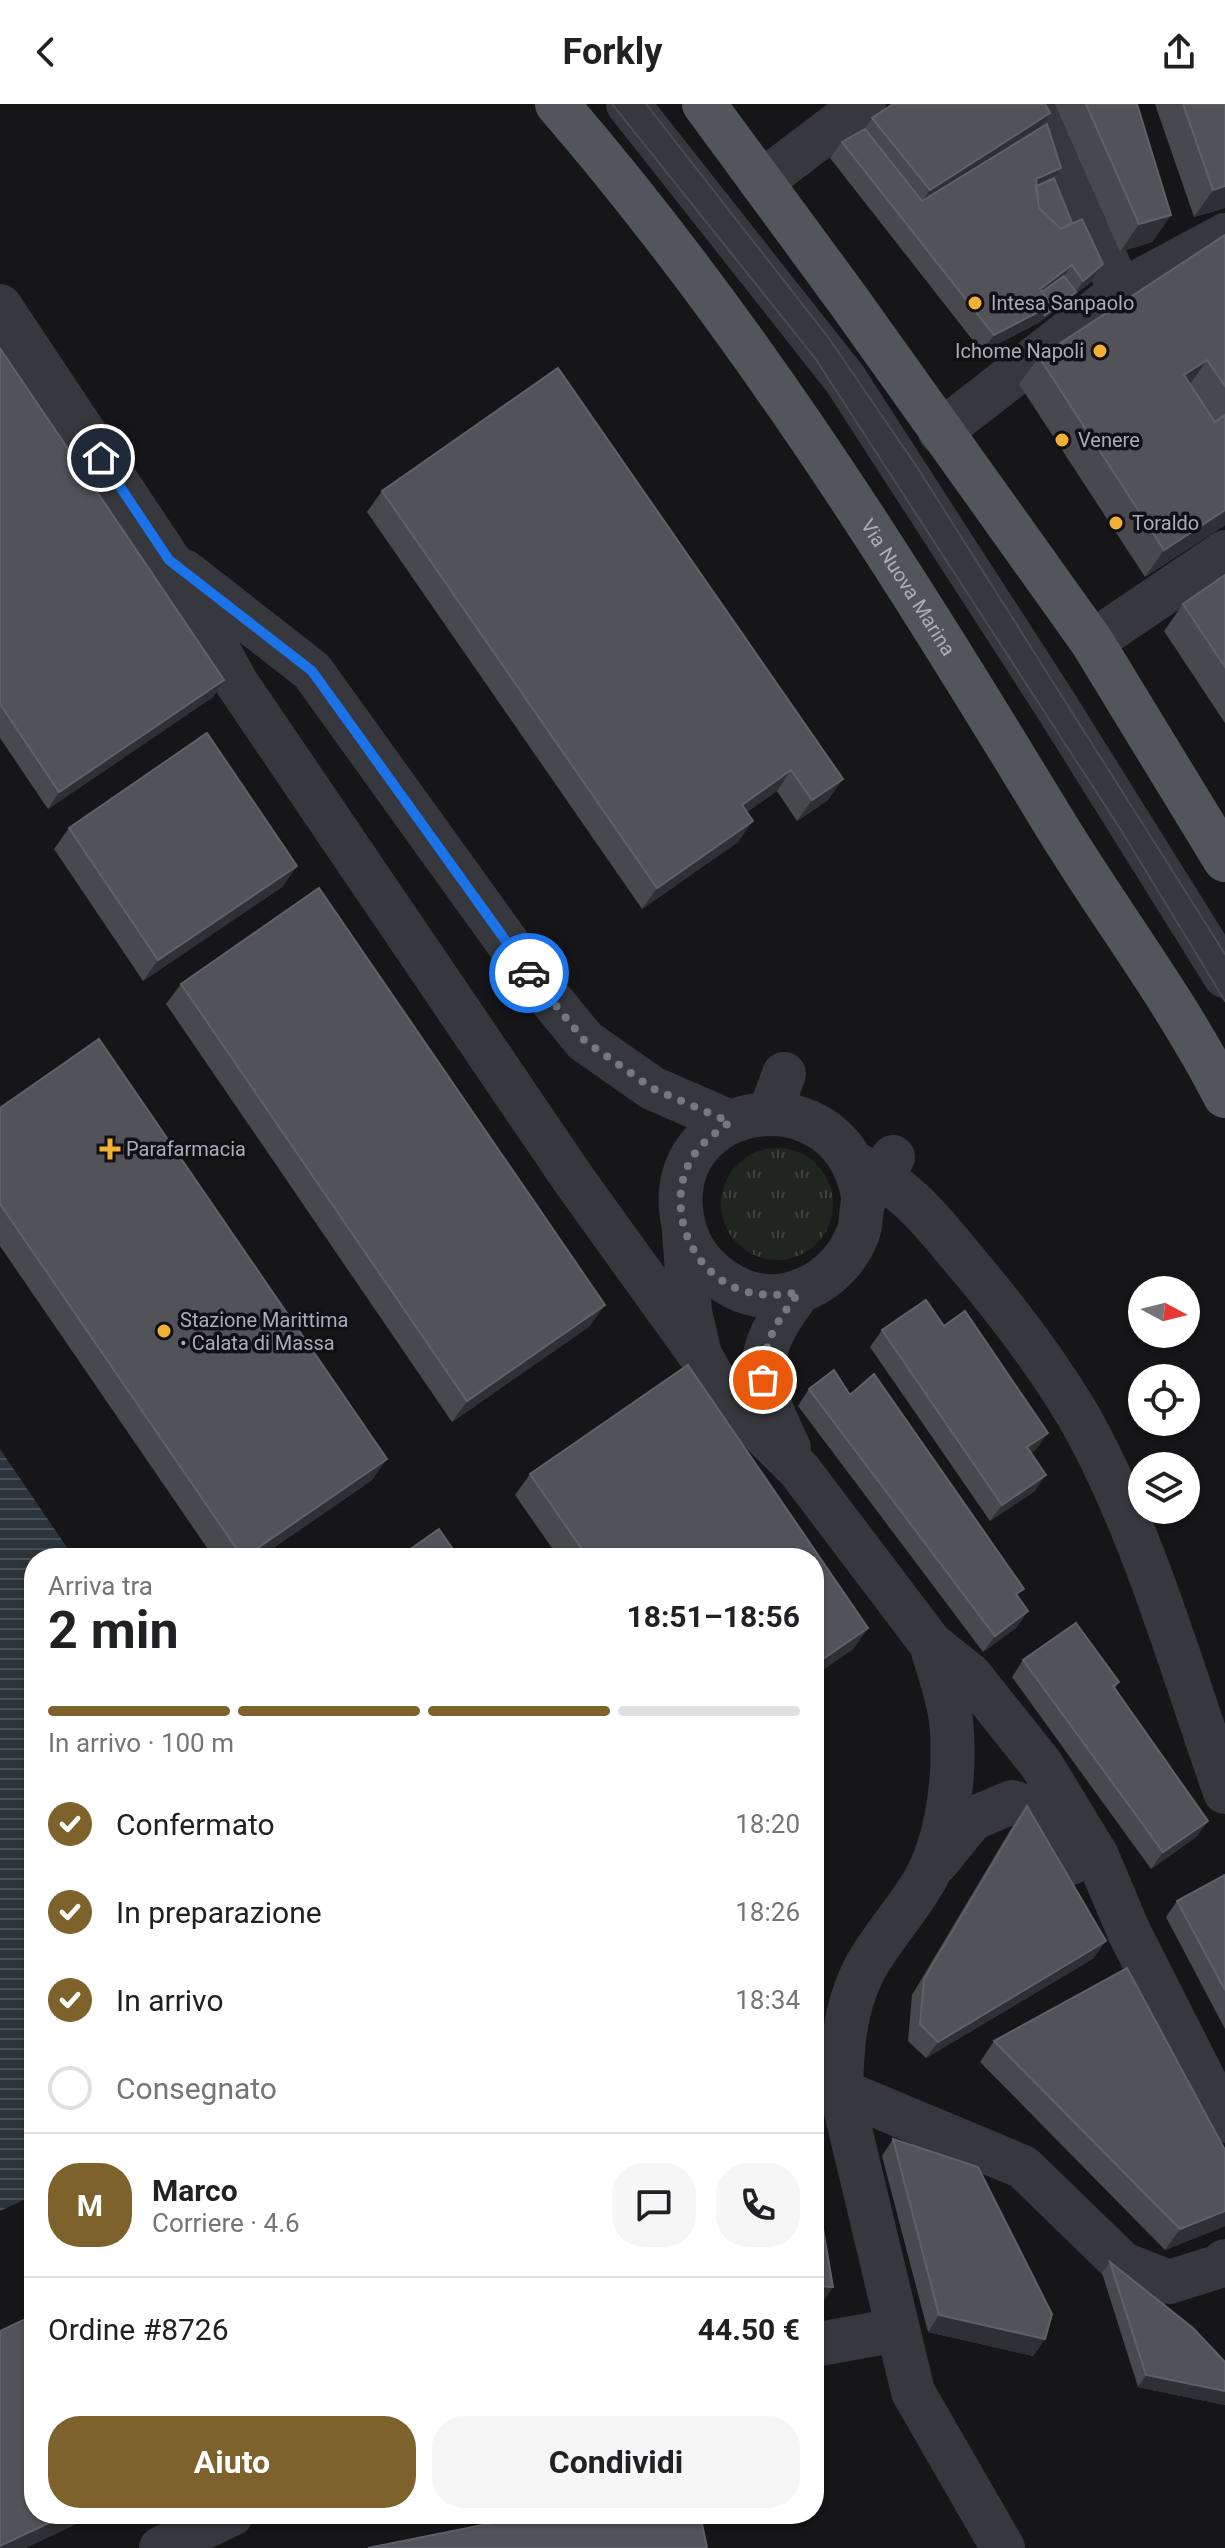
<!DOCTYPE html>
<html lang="it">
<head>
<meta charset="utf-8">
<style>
	body { margin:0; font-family:Roboto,sans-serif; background:#f6f6f6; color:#202124; height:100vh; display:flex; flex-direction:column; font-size:30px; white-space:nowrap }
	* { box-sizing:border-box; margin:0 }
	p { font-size:26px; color:#757577 }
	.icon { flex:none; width:44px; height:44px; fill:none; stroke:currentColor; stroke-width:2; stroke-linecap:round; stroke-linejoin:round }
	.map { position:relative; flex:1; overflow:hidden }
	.drawer { position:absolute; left:24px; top:1444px; width:800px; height:976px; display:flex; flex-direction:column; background:#fff; border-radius:32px; box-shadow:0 2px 6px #0004 }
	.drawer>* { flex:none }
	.needle { width:52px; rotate:97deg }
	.fabs { position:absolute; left:1128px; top:1172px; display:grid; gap:16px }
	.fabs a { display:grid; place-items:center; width:72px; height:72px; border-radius:50%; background:#fff; box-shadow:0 2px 6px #0004; font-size:40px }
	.pin { position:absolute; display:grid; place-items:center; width:68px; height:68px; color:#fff; margin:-34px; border:4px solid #fff; border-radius:50%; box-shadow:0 2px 8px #0007 }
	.courier { position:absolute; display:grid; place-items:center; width:80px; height:80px; margin:-40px; border:6px solid #1a73e8; border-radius:50%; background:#fff; color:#222; box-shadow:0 2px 10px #0007 }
	.summary em { font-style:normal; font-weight:700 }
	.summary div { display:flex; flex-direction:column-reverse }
	.summary { display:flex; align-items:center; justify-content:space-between; height:136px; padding:0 24px }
	h1 { font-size:52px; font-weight:700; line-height:60px }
	.bar { display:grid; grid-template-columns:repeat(4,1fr); gap:12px 8px; align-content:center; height:96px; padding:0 24px }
	.bar i { height:10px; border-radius:6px; background:#e0e0e0 }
	.bar .on { background:#7e622b }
	.bar p { grid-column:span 4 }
	.line { display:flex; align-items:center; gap:20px; padding:0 24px; border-top:2px solid #e0e0e0 }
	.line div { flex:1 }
	.round { display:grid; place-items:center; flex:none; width:84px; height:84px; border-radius:32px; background:#f6f6f6 }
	ol { padding:0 24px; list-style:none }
	li { display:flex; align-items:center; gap:24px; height:88px }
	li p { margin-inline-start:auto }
	li .icon { padding:8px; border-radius:50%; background:#7e622b; color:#fff; stroke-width:4 }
	li:last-child { color:#757577 }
	li i { width:44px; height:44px; border:4px solid #e0e0e0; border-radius:50% }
	.primary-button { display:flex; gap:16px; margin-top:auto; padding:16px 24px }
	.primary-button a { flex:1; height:92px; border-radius:32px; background:#7e622b; color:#fff; font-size:32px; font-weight:700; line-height:92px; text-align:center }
	.primary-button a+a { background:#f6f6f6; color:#202124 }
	header { display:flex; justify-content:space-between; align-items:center; height:104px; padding:0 24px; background:#fff; font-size:36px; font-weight:700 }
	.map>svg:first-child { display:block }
</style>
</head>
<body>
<header><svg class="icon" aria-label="back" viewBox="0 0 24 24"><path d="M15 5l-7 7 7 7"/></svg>Forkly<svg class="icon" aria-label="share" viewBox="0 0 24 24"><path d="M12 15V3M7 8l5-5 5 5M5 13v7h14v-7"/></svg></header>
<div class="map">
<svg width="1225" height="2444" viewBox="0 0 1225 2444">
	<defs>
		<pattern id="grass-tufts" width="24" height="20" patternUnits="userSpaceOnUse" patternTransform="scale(2)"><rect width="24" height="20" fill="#1e261f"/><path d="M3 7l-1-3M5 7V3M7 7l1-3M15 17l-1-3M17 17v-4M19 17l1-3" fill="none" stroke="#3c433d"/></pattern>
		<pattern id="water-rules" width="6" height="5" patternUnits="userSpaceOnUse" patternTransform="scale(2)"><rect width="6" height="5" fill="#2c353c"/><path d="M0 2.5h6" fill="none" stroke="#485056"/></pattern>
	</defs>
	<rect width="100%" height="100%" fill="#161618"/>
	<path fill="url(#grass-tufts)" d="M721 1100a56 56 0 1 1 112 0a56 56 0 1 1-112 0Z"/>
	<path fill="url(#water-rules)" d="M 0,1345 L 74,1454 L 34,1454 L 34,2091 L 0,2107 Z"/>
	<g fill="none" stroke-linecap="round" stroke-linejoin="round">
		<path stroke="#37383d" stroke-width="44" d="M 628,0 L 845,275 L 1055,600 L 1225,872
			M 1032,0 L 1121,187
			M 761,78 L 864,0
			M 0,202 L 169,456 L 236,578 L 574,1076 L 700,1251
			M 940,328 L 1121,187 L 1225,131
			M 184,467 L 312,567 L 530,870 L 585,937 L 652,984 L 730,1018
			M 1092,538 L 1225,448
			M 770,1008 L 784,970
			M 854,1059 C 907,1083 930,1115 966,1158 C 1008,1208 1058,1273 1089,1331 C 1148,1443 1183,1569 1225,1688
			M 864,1098 C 846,965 663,993 682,1113 C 687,1145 706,1168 734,1183 C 783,1208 840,1178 858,1129 C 862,1120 860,1109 863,1099 C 869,1084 884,1067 893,1053
			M 684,1128 L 690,1208 L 700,1251 L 721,1288 L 800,1367 L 931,1540 L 970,1571 L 1041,1660 L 1097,1752 L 1129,1828 L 1225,2017
			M 789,1344 C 755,1274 751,1251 799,1188
			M 931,1540 C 938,1565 948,1591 951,1617 C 956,1664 949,1729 927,1772 C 909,1806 880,1834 863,1868 C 844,1906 842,1946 841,1987 L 913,2288 L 1003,2444
			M 937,1758 L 972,1715 L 1012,1698 C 1041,1706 1055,1734 1071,1759
			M 841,1987 L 1023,2063 L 1123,2160 L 1169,2178 L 1217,2163 L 1225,2157
			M 814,2241 L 897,2226
			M 161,2444 L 232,2410"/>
		<g stroke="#53555c" stroke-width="44">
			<path id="s1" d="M 557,0 C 749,222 903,470 1055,720 C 1111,812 1176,896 1225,992"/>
			<path d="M 704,0 L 848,196 L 1092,538 L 1225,756"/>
		</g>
		<path stroke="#4a4c52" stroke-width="2" d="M 612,0 L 815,254 L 1121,726 L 1225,897
			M 646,0 L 828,233 L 917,363 L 1225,850"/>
	</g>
	<path fill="#47494d" d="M 1055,0 L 1137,0 L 1171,111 L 1152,138 L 1120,148 Z
		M 1155,0 L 1225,0 L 1225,104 L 1194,113 Z
		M 872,14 L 1038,25 L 1054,74 L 1072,119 L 1103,160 L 1092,177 L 1040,218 L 982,248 L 830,54 L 842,38 L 865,25 Z
		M 1225,131 L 1225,421 L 1145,473 L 1019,280 L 1039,253 Z
		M 0,244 L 224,576 L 213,593 L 48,705 L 0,634 Z
		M 558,264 L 828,696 L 797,717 L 777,687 L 747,708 L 738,738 L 642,805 L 367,408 L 382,387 Z
		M 1225,471 L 1225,619 L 1164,527 L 1183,500 Z
		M 69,724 L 297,762 L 282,783 L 143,877 L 54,745 Z
		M 181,880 L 590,1222 L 452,1318 L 166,900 Z
		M 0,1004 L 372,1376 L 259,1454 L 214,1454 L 0,1142 Z
		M 944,1222 L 1036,1346 L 1031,1349 L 1035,1387 L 990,1417 L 870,1243 L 882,1226 Z
		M 688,1261 L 868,1524 L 853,1545 L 814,1572 L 814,1454 L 559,1454 L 515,1391 L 530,1370 Z
		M 809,1285 L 850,1291 L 1018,1493 L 1028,1507 L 1016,1524 L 983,1548 L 798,1302 Z
		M 1023,1556 L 1119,1578 L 1115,1584 L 1208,1717 L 1196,1733 L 1151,1765 L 1012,1573 Z
		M 1027,1702 L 1094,1854 L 926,1954 L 908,1937 L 912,1891 L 1015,1718 Z
		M 1225,1771 L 1225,1925 L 1166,1813 L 1177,1797 Z
		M 994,1937 L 1225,2046 L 1225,2122 L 1165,2146 L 980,1958 Z
		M 893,2035 L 1045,2235 L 1033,2252 L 928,2228 L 882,2052 Z
		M 1110,2158 L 1225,2258 L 1225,2301 L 1138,2283 L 1102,2169 Z
		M 566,2410 L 700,2410 L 563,2417 L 567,2417 Z"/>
	<path fill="#2f3033" d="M 1050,9 L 1031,36 L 910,114 L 930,86 Z
		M 1061,64 L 1050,80 L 1028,90 L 1036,75 Z
		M 1225,82 L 1225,104 L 1194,113 L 1213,86 Z
		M 1171,111 L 1152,138 L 1120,148 L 1139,120 Z
		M 1103,160 L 1092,177 L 1040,218 L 982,248 L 994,231 L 1076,188 L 1083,177 Z
		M 1072,161 L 1060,178 L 1034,197 L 1040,185 Z
		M 1207,256 L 1188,283 L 1184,271 Z
		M 1225,406 L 1225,421 L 1145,473 L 1164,446 Z
		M 224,576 L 213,593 L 48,705 L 59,688 Z
		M 791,666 L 777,687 L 727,722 L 742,701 Z
		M 843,675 L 828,696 L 797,717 L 812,696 Z
		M 753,717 L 738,738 L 642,805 L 657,784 Z
		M 297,762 L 282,783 L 143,877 L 158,856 Z
		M 605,1201 L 590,1222 L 452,1318 L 467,1297 Z
		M 1048,1329 L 1036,1346 L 1016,1360 L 1027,1343 Z
		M 387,1355 L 372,1376 L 259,1454 L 243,1454 Z
		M 1046,1371 L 1035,1387 L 990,1417 L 1002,1401 Z
		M 1028,1507 L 1016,1524 L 983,1548 L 995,1532 Z
		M 868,1524 L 853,1545 L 814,1572 L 814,1561 Z
		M 1208,1717 L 1196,1733 L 1151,1765 L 1163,1748 Z
		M 1106,1837 L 1094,1854 L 926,1954 L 938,1938 Z
		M 1225,2107 L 1225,2122 L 1165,2146 L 1180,2125 Z
		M 814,2182 L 833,2183 L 822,2200 L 814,2199 Z
		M 939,2211 L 1045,2235 L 1033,2252 L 928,2228 Z
		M 1146,2271 L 1225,2287 L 1225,2301 L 1138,2283 Z
		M 68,2410 L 98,2410 L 26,2444 L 0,2444 L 0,2442 Z"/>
	<path fill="#525359" stroke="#5f6168" stroke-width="2" d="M 893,0 L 1045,0 L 1050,9 L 930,86 L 872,14 Z
		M 1086,0 L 1137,0 L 1171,111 L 1139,120 Z
		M 1183,0 L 1225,0 L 1225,82 L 1213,86 Z
		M 1047,20 L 1061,64 L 1036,75 L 1039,104 L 1061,125 L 1082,115 L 1103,160 L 1083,177 L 1072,161 L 1040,185 L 1052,201 L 994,231 L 842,38 L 865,25 L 922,97 Z
		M 1054,74 L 1072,119 L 1061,125 L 1039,104 L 1036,82 Z
		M 1225,131 L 1225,282 L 1207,256 L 1184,271 L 1215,318 L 1225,311 L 1225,406 L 1164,446 L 1039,253 Z
		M 1064,172 L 1076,188 L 1044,212 L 1052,201 L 1042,188 Z
		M 0,244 L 224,576 L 59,688 L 0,600 Z
		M 558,264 L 843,675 L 812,696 L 791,666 L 742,701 L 753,717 L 657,784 L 382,387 Z
		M 1225,471 L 1225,563 L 1183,500 Z
		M 207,629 L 297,762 L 158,856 L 69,724 Z
		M 319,784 L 605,1201 L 467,1297 L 181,880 Z
		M 99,935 L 387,1355 L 243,1454 L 0,1100 L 0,1004 Z
		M 926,1196 L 944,1222 L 965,1207 L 1048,1329 L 1027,1343 L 1046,1371 L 1002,1401 L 882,1226 Z
		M 688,1261 L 868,1524 L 814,1561 L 814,1454 L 588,1454 L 530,1370 Z
		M 834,1266 L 850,1291 L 874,1270 L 1024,1485 L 1016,1490 L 1028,1507 L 995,1532 L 809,1285 Z
		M 439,1425 L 459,1454 L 398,1454 Z
		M 1076,1519 L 1119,1578 L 1113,1582 L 1208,1717 L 1163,1748 L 1023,1556 Z
		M 1027,1702 L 1106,1837 L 938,1938 L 920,1920 L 924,1875 Z
		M 1225,1771 L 1225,1886 L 1177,1797 Z
		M 1127,1864 L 1225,2046 L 1225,2107 L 1180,2125 L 994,1937 Z
		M 893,2035 L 978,2063 L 1052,2210 L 1045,2235 L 939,2211 Z
		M 814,2073 L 833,2183 L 814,2182 Z
		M 1110,2158 L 1193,2224 L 1225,2258 L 1225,2287 L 1146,2271 Z
		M 34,2211 L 34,2410 L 68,2410 L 0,2442 L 0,2227 Z
		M 537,2410 L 562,2410 L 563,2417 L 586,2413 L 585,2410 L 700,2410 L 707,2444 L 368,2444 Z"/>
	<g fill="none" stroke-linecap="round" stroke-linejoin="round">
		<path stroke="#757880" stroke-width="8" stroke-dasharray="0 14.4" d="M 529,869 L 585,937 L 652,984 L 730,1018 C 717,1028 703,1037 694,1051 C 662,1099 690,1171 744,1187 C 763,1193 780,1191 799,1188 C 775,1221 764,1235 763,1276"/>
		<path stroke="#1a73e8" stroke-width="10" d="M 101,354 L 169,456 L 312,567 L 529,869"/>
	</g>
	<g fill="#f2b134" stroke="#111113" stroke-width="3">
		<circle cx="975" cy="199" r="8"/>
		<circle cx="1100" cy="247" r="8"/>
		<circle cx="1062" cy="336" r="8"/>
		<circle cx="1116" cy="419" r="8"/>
		<path d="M106 1033h8v8h8v8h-8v8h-8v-8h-8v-8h8z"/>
		<circle cx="164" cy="1227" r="8"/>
	</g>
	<g text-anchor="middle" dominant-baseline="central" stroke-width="7" stroke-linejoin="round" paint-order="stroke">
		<g font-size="20" fill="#a8adb8" stroke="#111113" text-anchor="start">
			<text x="991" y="199">Intesa Sanpaolo</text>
			<text x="1084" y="247" text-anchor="end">Ichome Napoli</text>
			<text x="1078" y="336">Venere</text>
			<text x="1132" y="419">Toraldo</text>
			<text x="126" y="1045">Parafarmacia</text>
			<text x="180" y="1216">Stazione Marittima<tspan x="180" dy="23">• Calata di Massa</tspan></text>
		</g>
		<g font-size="20" fill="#a8adb8" stroke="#111113">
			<text stroke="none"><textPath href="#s1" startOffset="598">Via Nuova Marina</textPath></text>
		</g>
	</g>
</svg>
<div class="fabs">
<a><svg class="needle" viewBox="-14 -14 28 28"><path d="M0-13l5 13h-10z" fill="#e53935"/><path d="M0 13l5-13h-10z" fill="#757577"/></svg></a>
<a><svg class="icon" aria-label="locate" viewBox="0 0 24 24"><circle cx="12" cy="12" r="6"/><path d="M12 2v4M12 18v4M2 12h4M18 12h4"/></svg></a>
<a><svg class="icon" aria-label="layers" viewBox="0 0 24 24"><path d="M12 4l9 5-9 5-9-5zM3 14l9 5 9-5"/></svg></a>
</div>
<div class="pin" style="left:763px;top:1276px;background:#ea580c"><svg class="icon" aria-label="bag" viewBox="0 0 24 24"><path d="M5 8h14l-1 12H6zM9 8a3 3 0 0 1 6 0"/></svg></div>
<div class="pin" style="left:101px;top:354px;background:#1f2937"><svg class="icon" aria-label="home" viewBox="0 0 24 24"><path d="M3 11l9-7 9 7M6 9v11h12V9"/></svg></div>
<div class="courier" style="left:529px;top:869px"><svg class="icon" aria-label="car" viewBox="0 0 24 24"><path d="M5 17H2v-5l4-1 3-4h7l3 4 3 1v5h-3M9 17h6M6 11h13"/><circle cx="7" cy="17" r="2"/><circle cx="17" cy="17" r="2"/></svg></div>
<section class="drawer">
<div class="summary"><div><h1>2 min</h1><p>Arriva tra</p></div><em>18:51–18:56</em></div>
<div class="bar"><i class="on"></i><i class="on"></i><i class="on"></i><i></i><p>In arrivo · 100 m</p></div>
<ol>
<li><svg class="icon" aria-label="check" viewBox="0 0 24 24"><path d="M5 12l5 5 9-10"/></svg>Confermato<p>18:20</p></li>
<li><svg class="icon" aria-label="check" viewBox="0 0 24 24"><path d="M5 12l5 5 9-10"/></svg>In preparazione<p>18:26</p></li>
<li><svg class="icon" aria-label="check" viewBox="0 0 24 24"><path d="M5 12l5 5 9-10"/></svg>In arrivo<p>18:34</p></li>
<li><i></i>Consegnato</li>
</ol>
<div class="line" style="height:144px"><b class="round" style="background:#7e622b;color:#fff">M</b><div><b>Marco</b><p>Corriere · 4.6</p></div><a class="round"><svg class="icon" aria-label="chat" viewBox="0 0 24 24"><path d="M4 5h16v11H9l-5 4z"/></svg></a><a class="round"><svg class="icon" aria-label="phone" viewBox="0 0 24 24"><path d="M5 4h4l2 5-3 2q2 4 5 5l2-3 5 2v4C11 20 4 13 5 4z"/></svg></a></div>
<div class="line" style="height:104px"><div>Ordine #8726</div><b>44.50 €</b></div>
<div class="primary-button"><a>Aiuto</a><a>Condividi</a></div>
</section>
</div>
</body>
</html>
